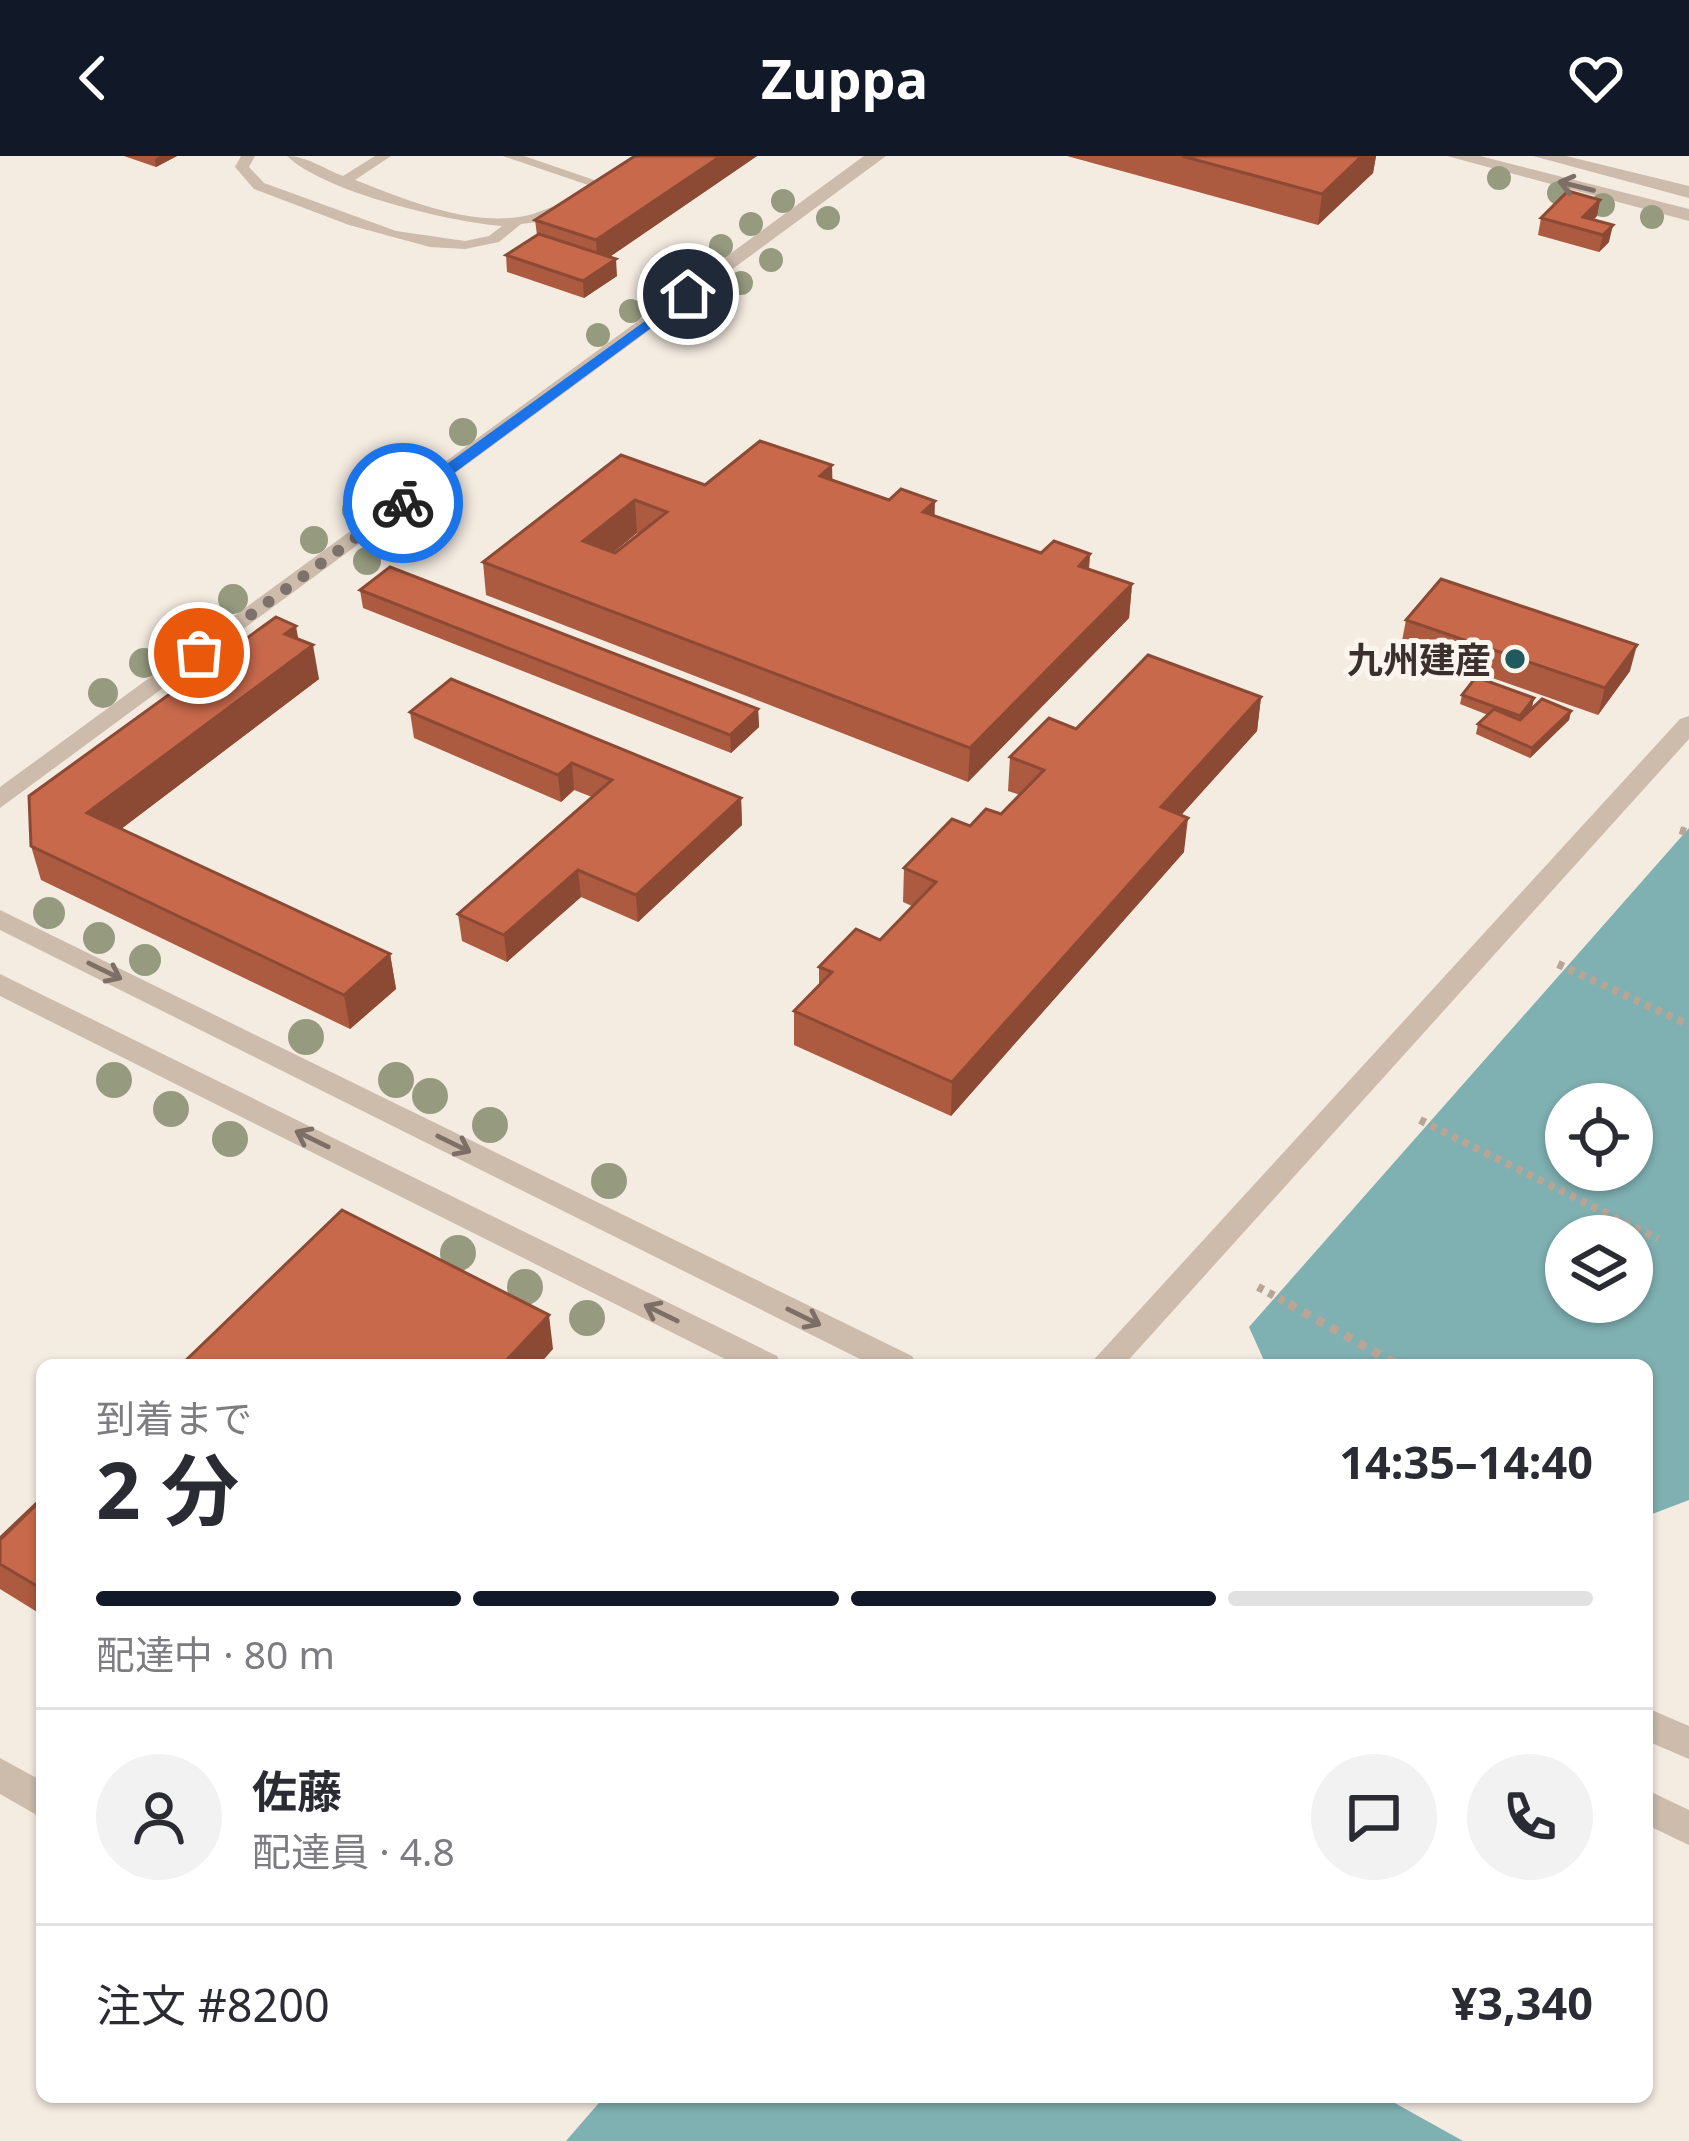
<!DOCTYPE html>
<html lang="ja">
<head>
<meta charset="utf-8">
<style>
	body { margin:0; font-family:"Noto Sans","Noto Sans JP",sans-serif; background:#f2f2f3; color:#2b2b33; height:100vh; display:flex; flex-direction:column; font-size:45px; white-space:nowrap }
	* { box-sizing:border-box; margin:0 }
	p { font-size:39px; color:#7c7c81 }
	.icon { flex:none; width:66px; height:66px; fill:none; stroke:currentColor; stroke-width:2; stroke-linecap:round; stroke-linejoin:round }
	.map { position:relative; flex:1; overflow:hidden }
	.drawer { position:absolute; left:36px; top:1203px; width:1617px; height:744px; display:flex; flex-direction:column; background:#fff; border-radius:18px; box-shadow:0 3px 9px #0004 }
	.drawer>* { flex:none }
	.tools { position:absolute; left:1545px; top:927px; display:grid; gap:24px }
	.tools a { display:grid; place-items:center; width:108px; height:108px; border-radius:50%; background:#fff; box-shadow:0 3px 9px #0004; font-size:60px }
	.pin { position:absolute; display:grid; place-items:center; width:102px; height:102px; color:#fff; margin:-51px; border:6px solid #fff; border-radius:50%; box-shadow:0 3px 12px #0007 }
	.courier { position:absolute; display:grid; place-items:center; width:120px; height:120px; margin:-60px; border:9px solid #1a73e8; border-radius:50%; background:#fff; color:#222; box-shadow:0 3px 15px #0007 }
	.summary em { font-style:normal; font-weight:700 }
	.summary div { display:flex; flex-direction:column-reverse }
	.summary { display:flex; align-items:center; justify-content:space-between; height:204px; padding:0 60px }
	h1 { font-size:78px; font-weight:700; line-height:90px }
	.bar { display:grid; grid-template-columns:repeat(4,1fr); gap:18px 12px; align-content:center; height:144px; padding:0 60px }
	.bar i { height:15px; border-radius:9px; background:#e1e1e2 }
	.bar .active { background:#111827 }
	.bar p { grid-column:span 4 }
	.line { display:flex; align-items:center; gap:30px; padding:0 60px; border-top:3px solid #e1e1e2 }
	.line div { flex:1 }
	.round { display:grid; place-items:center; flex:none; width:126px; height:126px; border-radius:63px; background:#f2f2f3 }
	header { display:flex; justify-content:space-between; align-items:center; height:156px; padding:0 60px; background:#111827; color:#fff; font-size:54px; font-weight:700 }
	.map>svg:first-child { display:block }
</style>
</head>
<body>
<header><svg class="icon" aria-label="back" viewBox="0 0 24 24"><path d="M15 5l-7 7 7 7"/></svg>Zuppa<svg class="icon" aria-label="heart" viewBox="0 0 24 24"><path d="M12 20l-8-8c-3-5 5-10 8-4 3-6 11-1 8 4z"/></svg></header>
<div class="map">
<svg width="1689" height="1985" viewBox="0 0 1689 1985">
	<rect width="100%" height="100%" fill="#f4ebe1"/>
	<path fill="#7fb0b2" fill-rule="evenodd" d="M 1689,672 L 1689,1344 L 1647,1360 L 1647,1209 L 1266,1209 L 1249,1171 ZM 1566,948 L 1632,948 L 1632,1014 L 1566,1014 ZM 1566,1080 L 1632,1080 L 1632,1146 L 1566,1146 Z
		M 604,1941 L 1384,1941 L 1463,1985 L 566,1985 Z"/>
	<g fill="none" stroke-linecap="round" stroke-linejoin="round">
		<path stroke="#b9a596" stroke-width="8" stroke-dasharray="6 6" stroke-linecap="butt" d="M 1680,674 L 1689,677
			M 1558,808 L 1689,869
			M 1420,964 L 1658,1083
			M 1258,1131 L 1295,1151"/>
		<path stroke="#b9a596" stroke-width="9" stroke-dasharray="8 8" stroke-linecap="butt" d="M 1289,1148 L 1398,1209"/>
		<path fill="#cdbbac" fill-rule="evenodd" d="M 241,0 L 255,0 L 249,11 L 264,27 L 396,75 L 465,85 L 489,80 L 502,70 C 450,66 324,36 287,0 C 307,0 324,13 343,20 L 375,0 L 391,0 L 355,24 C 407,44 476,74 533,58 C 542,55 551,51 560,48 L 567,52 L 538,66 L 521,68 L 499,86 L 465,93 L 430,91 L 349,69 L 254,33 L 235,11 Z
			M 503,0 L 524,0 L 606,28 L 594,31 Z"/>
		<path fill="#cdbbac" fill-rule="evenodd" d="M 1689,560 L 1689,583 L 1124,1209 L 1089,1209 L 1680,563 Z
			M 0,1602 L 42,1625 L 42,1662 L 0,1638 Z"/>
		<path fill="#cdbbac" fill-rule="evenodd" d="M 864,0 L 886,0 L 0,652 L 0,631 Z
			M 1447,0 L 1480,0 L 1689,53 L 1689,65 Z
			M 1533,0 L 1566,0 L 1689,30 L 1689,42 Z
			M 0,754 L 912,1200 L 917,1209 L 872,1209 L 0,774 Z
			M 0,818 L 777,1200 L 782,1209 L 737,1209 L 0,840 Z
			M 1647,1552 L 1689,1570 L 1689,1603 L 1647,1585 Z
			M 1647,1634 L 1689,1654 L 1689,1689 L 1647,1669 Z"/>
	</g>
	<g fill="#969b7f">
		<circle cx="1499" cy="22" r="12"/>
		<circle cx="1559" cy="37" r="12"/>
		<circle cx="783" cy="45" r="12"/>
		<circle cx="1603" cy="49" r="12"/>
		<circle cx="1652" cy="61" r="12"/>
		<circle cx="828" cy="62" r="12"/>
		<circle cx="751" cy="68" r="12"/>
		<circle cx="721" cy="90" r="12"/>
		<circle cx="771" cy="104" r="12"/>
		<circle cx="741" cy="127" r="12"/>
		<circle cx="631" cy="155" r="12"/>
		<circle cx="683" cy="170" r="12"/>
		<circle cx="598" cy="179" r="12"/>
		<circle cx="463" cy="276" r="14"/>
		<circle cx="391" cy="328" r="14"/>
		<circle cx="356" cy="354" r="14"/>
		<circle cx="408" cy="375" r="14"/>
		<circle cx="314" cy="384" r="14"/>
		<circle cx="367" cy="405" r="14"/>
		<circle cx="233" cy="443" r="15"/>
		<circle cx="190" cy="474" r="15"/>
		<circle cx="144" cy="507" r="15"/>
		<circle cx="103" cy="537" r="15"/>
		<circle cx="49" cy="757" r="16"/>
		<circle cx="99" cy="782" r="16"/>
		<circle cx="145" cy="804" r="16"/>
		<circle cx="306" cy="881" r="18"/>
		<circle cx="114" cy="924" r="18"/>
		<circle cx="396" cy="924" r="18"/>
		<circle cx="430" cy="940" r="18"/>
		<circle cx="171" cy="953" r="18"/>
		<circle cx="490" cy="969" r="18"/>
		<circle cx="230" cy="983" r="18"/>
		<circle cx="609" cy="1025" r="18"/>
		<circle cx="458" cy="1097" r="18"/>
		<circle cx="525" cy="1131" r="18"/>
		<circle cx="587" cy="1162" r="18"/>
	</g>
	<path fill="#ac5a40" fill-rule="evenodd" d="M 124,0 L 177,0 L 156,11 Z
		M 635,0 L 757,0 L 609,101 L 617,120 L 584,142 L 507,116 L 506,99 L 537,79 L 535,64 Z
		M 1067,0 L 1376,0 L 1373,17 L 1318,69 Z
		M 1600,44 L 1597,60 L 1593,64 L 1609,86 L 1599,96 L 1538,79 L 1541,62 Z
		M 621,299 L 705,329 L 832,309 L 832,324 L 1041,397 L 1090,398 L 1089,413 L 1132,428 L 1129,462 L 968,626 L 486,439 L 483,406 ZM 637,377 L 639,378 L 615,397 L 614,396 Z
		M 360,434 L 758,553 L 759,571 L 731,597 L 363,452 Z
		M 1406,464 L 1630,515 L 1598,559 L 1401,490 Z
		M 298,483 L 319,523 L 121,673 L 390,798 L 396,833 L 350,873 L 41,724 L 31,690 Z
		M 1462,539 L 1532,552 L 1571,555 L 1569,564 L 1530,602 L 1476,578 L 1478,568 L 1488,559 L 1460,548 Z
		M 1261,541 L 1257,575 L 1181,659 L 1184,696 L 951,960 L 794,889 L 794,855 L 819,829 L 819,811 L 880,784 L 912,750 L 903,746 L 904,712 L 970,670 L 1001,658 L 1020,639 L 1008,635 L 1010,601 L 1076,573 Z
		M 410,556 L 741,642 L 742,669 L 638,766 L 581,741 L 507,806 L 462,785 L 458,758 L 592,641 L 574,634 L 561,646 L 414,582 Z
		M 42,1342 L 42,1459 L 0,1433 L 0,1382 Z"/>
	<path fill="#8c4a34" d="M 160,0 L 177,0 L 156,11 L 155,3 Z
		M 721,0 L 757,0 L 598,109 L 596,84 Z
		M 1362,0 L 1376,0 L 1373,17 L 1318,69 L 1322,38 Z
		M 1600,44 L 1597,60 L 1583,74 L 1583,61 Z
		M 1613,69 L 1609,86 L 1599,96 L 1603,79 Z
		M 616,103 L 617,120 L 584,142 L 583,125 Z
		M 832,309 L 833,342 L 820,320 Z
		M 635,344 L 637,377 L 586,418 L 583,385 Z
		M 935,345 L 934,378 L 923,356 Z
		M 1090,398 L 1087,432 L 1079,410 Z
		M 1132,428 L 1129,462 L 968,626 L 970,592 Z
		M 296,470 L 301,498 L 313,489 L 319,523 L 96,692 L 87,657 Z
		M 1637,489 L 1630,515 L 1598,559 L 1605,532 Z
		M 1261,541 L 1257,575 L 1157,686 L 1161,651 Z
		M 1534,542 L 1532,552 L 1518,569 L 1520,560 Z
		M 758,553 L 759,571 L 731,597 L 730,579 Z
		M 1571,555 L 1569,564 L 1530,602 L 1532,592 Z
		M 572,607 L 574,634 L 561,646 L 558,619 Z
		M 741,642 L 742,669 L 638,766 L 636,739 Z
		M 1188,662 L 1184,696 L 951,960 L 952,926 Z
		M 578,714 L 581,741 L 507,806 L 504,779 Z
		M 390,798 L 396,833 L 350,873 L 344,839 Z
		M 549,1159 L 553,1193 L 539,1209 L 502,1209 Z"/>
	<path fill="#c8694b" stroke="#8c4a34" stroke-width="3" fill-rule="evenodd" d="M 635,0 L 721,0 L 596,84 L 535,64 Z
		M 1182,0 L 1362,0 L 1322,38 Z
		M 1568,35 L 1600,44 L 1583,61 L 1613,69 L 1603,79 L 1541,62 Z
		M 539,78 L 616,103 L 583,125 L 506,99 Z
		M 760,285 L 832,309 L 820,320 L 889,344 L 901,333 L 935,345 L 923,356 L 1041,397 L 1054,385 L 1090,398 L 1079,410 L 1132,428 L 970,592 L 483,406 L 621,299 L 705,329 ZM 635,344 L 667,356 L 615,397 L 583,385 Z
		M 390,411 L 758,553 L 730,579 L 360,434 Z
		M 1441,423 L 1637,489 L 1605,532 L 1406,464 Z
		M 276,461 L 296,470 L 285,478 L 313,489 L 87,657 L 390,798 L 344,839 L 31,690 L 29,640 Z
		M 1148,499 L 1261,541 L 1161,651 L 1188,662 L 952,926 L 794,855 L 832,816 L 819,811 L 856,773 L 880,784 L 936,726 L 904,712 L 952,663 L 970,670 L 986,653 L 1001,658 L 1044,614 L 1010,601 L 1049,562 L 1076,573 Z
		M 1476,521 L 1534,542 L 1520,560 L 1462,539 Z
		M 451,523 L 741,642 L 636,739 L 578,714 L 504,779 L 458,758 L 612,624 L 572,607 L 558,619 L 410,556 Z
		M 1542,543 L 1571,555 L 1532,592 L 1478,568 L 1494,553 L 1520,564 Z
		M 342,1054 L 549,1159 L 502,1209 L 181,1209 Z
		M 42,1342 L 42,1343 L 0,1384 L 0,1382 Z
		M 42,1343 L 42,1433 L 0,1408 L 0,1384 Z"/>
	<defs><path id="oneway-shaft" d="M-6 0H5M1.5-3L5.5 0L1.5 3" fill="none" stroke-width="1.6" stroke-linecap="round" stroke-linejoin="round" transform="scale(3)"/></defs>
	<g stroke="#7d6f65">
		<use href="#oneway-shaft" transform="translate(1576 30) rotate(-166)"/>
		<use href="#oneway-shaft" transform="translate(105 815) rotate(26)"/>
		<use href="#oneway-shaft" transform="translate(312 983) rotate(-154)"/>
		<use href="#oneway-shaft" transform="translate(454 988) rotate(26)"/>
		<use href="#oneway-shaft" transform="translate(661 1157) rotate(-154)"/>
		<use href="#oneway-shaft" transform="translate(804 1161) rotate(26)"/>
	</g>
	<path fill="#1a73e8" d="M 688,134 L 693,141 L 408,351 L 397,351 L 397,344 Z"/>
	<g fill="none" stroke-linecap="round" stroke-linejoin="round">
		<path stroke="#7c716b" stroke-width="12" stroke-dasharray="0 21.6" d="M 199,497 L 403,347"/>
	</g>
	<circle fill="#1f5a5e" stroke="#fbf5ee" stroke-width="4.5" cx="1515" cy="503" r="12"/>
	<g text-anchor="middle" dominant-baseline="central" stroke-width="10" stroke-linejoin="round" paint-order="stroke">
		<g font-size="36" font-weight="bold" fill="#3b302b" stroke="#fbf5ee" text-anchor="end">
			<text x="1491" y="503">九州建産</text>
		</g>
	</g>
</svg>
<div class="tools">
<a><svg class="icon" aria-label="locate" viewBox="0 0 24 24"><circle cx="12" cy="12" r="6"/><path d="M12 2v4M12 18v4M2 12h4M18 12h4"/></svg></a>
<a><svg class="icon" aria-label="layers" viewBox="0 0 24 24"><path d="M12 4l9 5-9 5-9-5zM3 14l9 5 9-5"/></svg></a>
</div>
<div class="pin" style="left:199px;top:497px;background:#ea580c"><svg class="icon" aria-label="bag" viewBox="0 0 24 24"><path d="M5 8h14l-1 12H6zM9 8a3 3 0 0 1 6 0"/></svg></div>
<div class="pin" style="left:688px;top:138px;background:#1f2937"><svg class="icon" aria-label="home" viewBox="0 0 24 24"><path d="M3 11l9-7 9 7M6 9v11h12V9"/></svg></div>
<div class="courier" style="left:403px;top:347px"><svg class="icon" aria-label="bike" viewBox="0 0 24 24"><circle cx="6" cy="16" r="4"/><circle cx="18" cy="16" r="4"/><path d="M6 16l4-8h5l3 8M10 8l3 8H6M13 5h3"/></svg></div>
<section class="drawer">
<div class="summary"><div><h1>2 分</h1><p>到着まで</p></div><em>14:35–14:40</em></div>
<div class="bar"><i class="active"></i><i class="active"></i><i class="active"></i><i></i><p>配達中 · 80 m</p></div>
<div class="line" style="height:216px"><a class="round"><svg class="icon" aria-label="person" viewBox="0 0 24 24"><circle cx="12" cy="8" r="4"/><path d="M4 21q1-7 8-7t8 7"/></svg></a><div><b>佐藤</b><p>配達員 · 4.8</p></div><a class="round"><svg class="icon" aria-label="chat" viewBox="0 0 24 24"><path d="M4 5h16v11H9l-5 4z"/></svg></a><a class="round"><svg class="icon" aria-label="phone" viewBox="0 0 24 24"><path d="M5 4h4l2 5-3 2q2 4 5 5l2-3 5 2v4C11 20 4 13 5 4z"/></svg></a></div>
<div class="line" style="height:156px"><div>注文 #8200</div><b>¥3,340</b></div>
</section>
</div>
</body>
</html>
